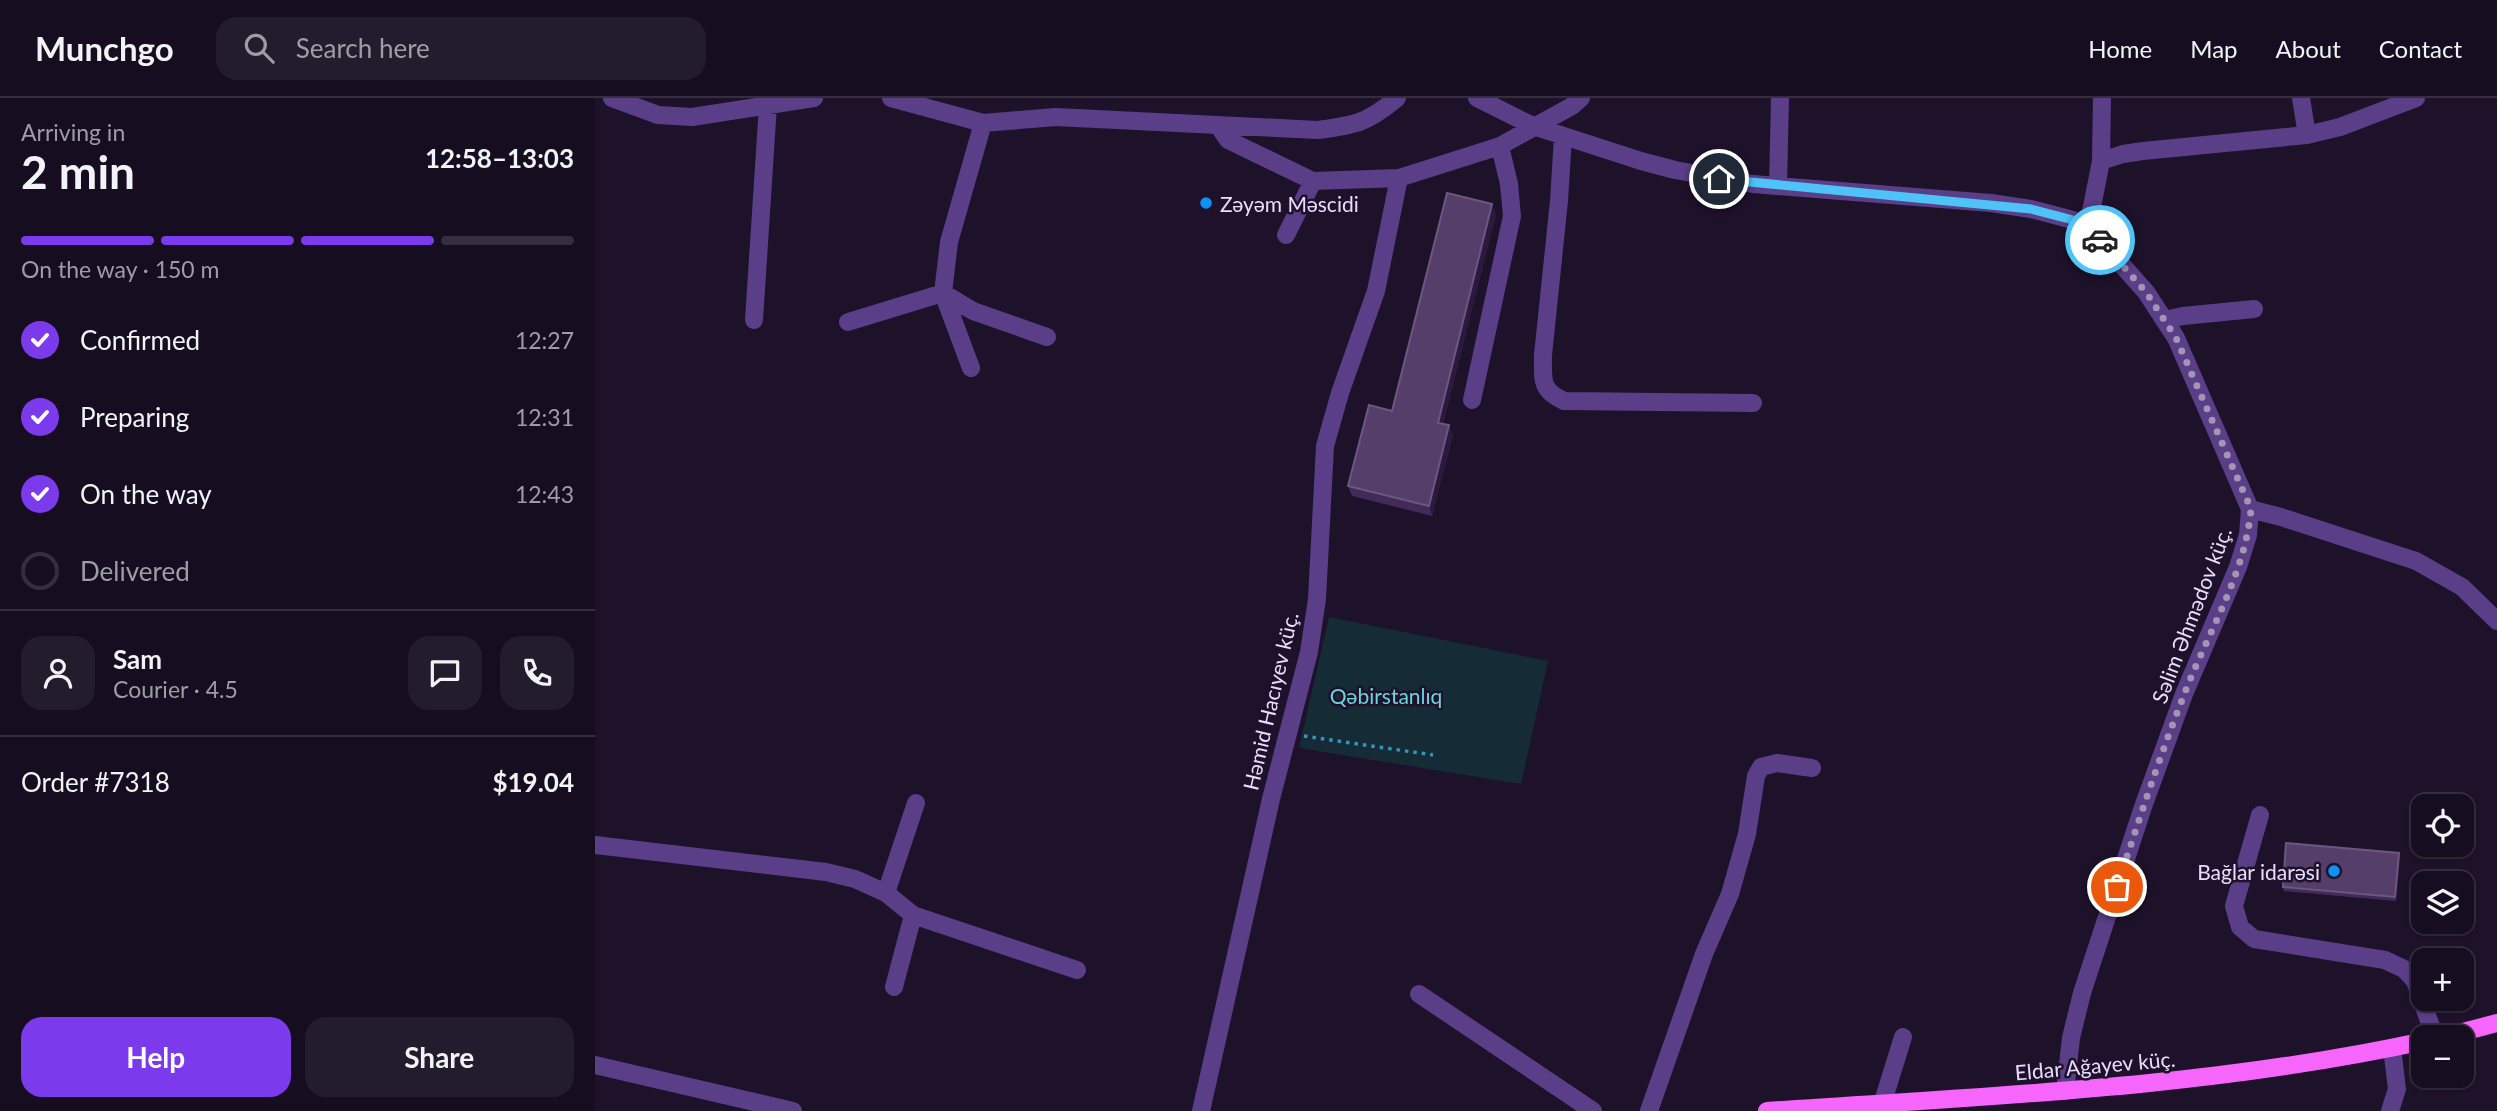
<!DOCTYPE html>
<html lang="en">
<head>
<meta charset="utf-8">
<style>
	body { margin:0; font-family:Lato,sans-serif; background:#231c2d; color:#f1f3f6; height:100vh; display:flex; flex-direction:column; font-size:26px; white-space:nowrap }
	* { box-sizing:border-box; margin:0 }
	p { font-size:23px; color:#9e9ca5 }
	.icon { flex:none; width:38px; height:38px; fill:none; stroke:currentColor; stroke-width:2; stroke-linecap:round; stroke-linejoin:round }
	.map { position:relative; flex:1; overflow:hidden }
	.side { display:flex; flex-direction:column; background:#160e20; width:595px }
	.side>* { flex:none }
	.tools { position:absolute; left:1816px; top:696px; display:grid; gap:14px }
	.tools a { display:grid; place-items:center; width:63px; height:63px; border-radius:14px; background:#160e20; box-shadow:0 2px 5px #0004,0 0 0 2px #352e3e; font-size:35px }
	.pin { position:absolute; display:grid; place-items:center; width:60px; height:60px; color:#fff; margin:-30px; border:4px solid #fff; border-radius:50%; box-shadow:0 2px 7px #0007 }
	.courier { position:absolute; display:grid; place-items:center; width:70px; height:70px; margin:-35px; border:5px solid #4fc3f7; border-radius:50%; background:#fff; color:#222; box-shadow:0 2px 9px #0007 }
	.summary em { font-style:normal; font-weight:700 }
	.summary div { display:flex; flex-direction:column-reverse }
	.summary { display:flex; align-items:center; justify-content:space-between; height:119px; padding:0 21px }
	h1 { font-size:46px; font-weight:700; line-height:52px }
	.bar { display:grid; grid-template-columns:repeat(4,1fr); gap:10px 7px; align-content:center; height:84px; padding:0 21px }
	.bar i { height:9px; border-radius:5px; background:#352e3e }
	.bar .current { background:#7c3aed }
	.bar p { grid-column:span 4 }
	.line { display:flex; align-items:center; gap:18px; padding:0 21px; border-top:2px solid #352e3e }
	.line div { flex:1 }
	.round { display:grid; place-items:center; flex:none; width:74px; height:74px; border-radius:21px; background:#231c2d }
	ol { padding:0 21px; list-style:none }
	li { display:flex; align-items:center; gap:21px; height:77px }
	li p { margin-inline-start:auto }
	li .icon { padding:7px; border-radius:50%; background:#7c3aed; color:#fff; stroke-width:4 }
	li:last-child { color:#9e9ca5 }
	li i { width:38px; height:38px; border:4px solid #352e3e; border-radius:50% }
	.button { display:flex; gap:14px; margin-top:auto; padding:14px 21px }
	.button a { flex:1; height:80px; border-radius:21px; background:#7c3aed; color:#fff; font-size:28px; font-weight:700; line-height:80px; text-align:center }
	.button a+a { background:#231c2d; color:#f1f3f6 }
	header { display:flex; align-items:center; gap:42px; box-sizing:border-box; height:98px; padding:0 35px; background:#160e20; border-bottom:2px solid #352e3e }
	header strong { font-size:33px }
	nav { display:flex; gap:38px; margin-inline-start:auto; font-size:24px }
	.search { width:490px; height:63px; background:#231c2d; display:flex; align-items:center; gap:18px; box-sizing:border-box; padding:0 24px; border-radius:21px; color:#9e9ca5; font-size:26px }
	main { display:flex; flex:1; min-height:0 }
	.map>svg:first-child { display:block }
</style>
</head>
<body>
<header>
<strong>Munchgo</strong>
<div class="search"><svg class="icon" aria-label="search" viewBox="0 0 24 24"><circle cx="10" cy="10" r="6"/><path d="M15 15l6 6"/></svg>Search here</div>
<nav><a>Home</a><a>Map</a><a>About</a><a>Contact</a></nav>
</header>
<main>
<section class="side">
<div class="summary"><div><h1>2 min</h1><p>Arriving in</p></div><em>12:58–13:03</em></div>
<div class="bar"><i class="current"></i><i class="current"></i><i class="current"></i><i></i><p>On the way · 150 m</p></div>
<ol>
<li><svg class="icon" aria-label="check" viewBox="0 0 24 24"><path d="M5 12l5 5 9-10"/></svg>Confirmed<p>12:27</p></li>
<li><svg class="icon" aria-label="check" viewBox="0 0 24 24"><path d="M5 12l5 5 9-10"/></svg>Preparing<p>12:31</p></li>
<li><svg class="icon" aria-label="check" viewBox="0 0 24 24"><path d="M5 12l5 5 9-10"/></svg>On the way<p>12:43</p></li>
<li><i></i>Delivered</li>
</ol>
<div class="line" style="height:126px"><a class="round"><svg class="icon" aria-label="person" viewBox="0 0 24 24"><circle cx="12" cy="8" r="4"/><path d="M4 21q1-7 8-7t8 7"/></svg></a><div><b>Sam</b><p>Courier · 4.5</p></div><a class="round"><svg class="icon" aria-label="chat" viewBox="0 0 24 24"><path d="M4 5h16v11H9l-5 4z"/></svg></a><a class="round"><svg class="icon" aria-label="phone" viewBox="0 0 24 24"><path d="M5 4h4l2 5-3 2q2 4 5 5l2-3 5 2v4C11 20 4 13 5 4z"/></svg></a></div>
<div class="line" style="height:91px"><div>Order #7318</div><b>$19.04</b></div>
<div class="button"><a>Help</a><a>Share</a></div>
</section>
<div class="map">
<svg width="1902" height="1013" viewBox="0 0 1902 1013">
	<rect width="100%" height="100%" fill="#1e122b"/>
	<path fill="#152b35" d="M 734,519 L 953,563 L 926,686 L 704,650 Z"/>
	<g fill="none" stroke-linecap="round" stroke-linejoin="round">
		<path stroke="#3396bb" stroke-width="3.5" stroke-dasharray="3.5 5" stroke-linecap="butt" d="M 709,638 L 838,657"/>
		<path stroke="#5a3e88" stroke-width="18" d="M 17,0 L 63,17 L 97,19 L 219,0
			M 296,0 L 388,25 L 461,19 L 723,32 C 761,27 772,25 802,0
			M 882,0 L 938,28 L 1046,63 L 1080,72 L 1158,86 L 1396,105 L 1436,111 L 1478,122 L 1493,129 L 1551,194 L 1581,240 L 1655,411 L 1653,437 L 1643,469 L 1589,596 L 1548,709 L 1487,895 L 1476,940 L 1470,993
			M 1706,0 L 1712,37
			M 623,27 L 633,42 L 718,83 L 804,80 L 905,48 L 977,8 L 986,0
			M 968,38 L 964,103 L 948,257 C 948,282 945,292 969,303 L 1158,305
			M 1506,63 L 1507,0
			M 1183,88 L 1185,0
			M 1493,129 L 1506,63 L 1528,56 L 1548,53 L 1712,37 L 1745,29 L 1821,0
			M 691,137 L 718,83
			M 159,222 L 173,7
			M 1569,222 L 1588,218 L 1659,211
			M 253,224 L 348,195 L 378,213 L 452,239
			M 376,270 L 348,195 L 354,144 L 388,25
			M 877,302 L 917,118 L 914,86 L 905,48
			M 1655,411 L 1686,419 L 1821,463 L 1867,489 L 1902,523
			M 1665,717 L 1639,808 L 1645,829 L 1659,841 L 1790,862 L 1809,871 L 1820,883 L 1840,940
			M 0,747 L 231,774 L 260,781 L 291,795 L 318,817 L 482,872
			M 291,795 L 321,705
			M 299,889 L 318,817
			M 824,896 L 998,1013
			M 0,967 L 198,1013
			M 606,1013 L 676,701 L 714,554 L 722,501 L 730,348 L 745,295 L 781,193 L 804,80
			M 1054,1013 L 1109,856 L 1135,796 L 1152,736 L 1161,678 L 1166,669 L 1182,665 L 1217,670
			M 1285,1013 L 1308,939
			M 1795,1013 L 1802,991 L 1797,950"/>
		<path stroke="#f665fc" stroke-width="18" d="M 1845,940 L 1902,925
			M 1172,1013 C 1392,998 1613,990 1829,943"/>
	</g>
	<path fill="#432b58" d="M 901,116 L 848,326 L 858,337 L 837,418 L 757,398 L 753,388 L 797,313 Z
		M 1805,759 L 1801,803 L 1689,793 L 1688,789 Z"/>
	<path fill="#2c193e" d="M 897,106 L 901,116 L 846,334 L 843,325 Z
		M 854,327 L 858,337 L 837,418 L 834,408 Z
		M 1804,755 L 1805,759 L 1801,803 L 1800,799 Z"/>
	<path fill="#553e69" stroke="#6c5781" stroke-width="2" d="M 852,95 L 897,106 L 843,325 L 854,327 L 834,408 L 753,388 L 774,307 L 797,313 Z
		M 1691,745 L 1804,755 L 1800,799 L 1688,789 Z"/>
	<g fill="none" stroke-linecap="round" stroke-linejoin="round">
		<path stroke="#a395b4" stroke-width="7" stroke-dasharray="0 12.6" d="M 1505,142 L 1551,194 L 1581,240 L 1656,411 C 1650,477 1612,536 1589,597 C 1564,660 1543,725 1522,789"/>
		<path stroke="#4fc3f7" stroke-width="9" d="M 1124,81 L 1436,111 L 1478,122 L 1493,129 L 1505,142"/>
	</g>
	<g fill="#0c93fa" stroke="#1e122b" stroke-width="2.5">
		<circle cx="611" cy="105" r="7"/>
		<circle cx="1739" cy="773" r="7"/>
	</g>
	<g text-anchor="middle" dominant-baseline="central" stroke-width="5" stroke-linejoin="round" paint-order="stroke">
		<g font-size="21" fill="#ebdcfe" stroke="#1e122b" text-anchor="start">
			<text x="625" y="105">Zəyəm Məscidi</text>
			<text x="1725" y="773" text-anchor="end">Bağlar idarəsi</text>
		</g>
		<g font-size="21" fill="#ebdcfe" stroke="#1e122b">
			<text transform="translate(1596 517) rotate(-69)">Səlim Əhmədov küç.</text>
			<text transform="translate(675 603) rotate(-77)">Həmid Hacıyev küç.</text>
			<text transform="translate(1500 967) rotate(-5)">Eldar Ağayev küç.</text>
		</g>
		<g font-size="21" fill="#68d5df" stroke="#1e122b">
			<text x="791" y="597">Qəbirstanlıq</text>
		</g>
	</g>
</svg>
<div class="tools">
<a><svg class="icon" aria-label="locate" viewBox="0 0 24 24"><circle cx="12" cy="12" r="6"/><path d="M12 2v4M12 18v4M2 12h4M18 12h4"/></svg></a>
<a><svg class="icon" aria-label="layers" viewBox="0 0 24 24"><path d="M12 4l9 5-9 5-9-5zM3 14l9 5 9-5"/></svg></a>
<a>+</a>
<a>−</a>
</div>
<div class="pin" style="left:1522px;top:789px;background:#ea580c"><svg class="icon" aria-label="bag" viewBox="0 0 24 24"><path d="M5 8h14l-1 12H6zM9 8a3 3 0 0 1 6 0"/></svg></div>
<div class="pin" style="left:1124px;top:81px;background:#1f2937"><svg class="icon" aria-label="home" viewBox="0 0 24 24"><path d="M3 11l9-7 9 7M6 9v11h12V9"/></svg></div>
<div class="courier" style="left:1505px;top:142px"><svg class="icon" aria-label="car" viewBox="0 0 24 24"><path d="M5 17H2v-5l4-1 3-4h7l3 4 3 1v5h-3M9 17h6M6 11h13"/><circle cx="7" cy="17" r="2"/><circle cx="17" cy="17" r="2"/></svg></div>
</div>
</main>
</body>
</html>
